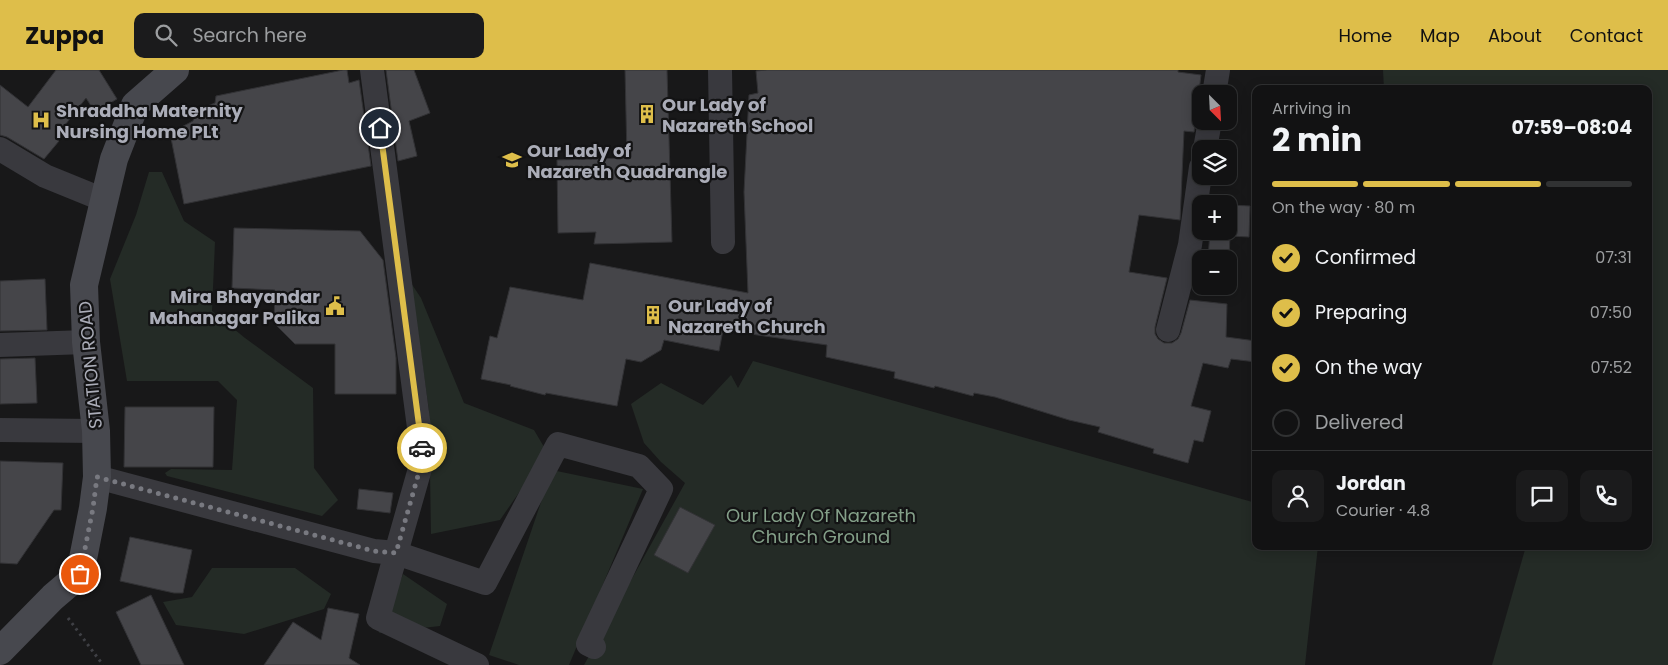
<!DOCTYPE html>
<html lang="en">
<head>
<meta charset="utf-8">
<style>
	body { margin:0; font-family:Poppins,sans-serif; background:#1b1b1c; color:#f1f3f6; height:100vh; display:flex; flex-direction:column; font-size:19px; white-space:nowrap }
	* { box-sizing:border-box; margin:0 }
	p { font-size:16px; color:#9c9ea0 }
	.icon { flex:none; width:28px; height:28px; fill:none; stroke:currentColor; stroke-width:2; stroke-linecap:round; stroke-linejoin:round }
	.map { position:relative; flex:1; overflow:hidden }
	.side { position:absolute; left:1252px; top:15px; width:400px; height:465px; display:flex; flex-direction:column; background:#121213; border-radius:10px; box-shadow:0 2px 12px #0003,0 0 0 1px #313233 }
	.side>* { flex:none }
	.needle { width:32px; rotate:156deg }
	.fabs { position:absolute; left:1192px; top:15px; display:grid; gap:10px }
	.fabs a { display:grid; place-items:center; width:45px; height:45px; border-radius:10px; background:#121213; box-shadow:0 2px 12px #0003,0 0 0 1px #313233; font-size:25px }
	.pin { position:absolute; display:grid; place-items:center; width:42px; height:42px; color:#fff; margin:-21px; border:2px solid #fff; border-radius:50%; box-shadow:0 1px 5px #0007 }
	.courier { position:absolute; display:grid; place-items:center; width:50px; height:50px; margin:-25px; border:4px solid #debe4a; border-radius:50%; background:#fff; color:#222; box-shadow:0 1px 6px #0007 }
	.summary em { font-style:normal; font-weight:700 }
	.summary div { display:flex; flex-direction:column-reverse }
	.summary { display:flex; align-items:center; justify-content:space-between; height:85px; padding:0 20px }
	h1 { font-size:32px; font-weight:700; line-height:38px }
	.bar { display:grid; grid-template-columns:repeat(4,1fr); gap:8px 5px; align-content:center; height:60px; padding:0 20px }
	.bar i { height:6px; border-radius:4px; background:#313233 }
	.bar .active { background:#debe4a }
	.bar p { grid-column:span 4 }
	.line { display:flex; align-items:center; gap:12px; padding:0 20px; border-top:1px solid #313233 }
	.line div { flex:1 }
	.round { display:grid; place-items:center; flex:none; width:52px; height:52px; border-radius:10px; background:#1b1b1c }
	ol { padding:0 20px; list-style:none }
	li { display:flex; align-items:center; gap:15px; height:55px }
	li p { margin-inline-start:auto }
	li .icon { padding:5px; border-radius:50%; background:#debe4a; color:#111; stroke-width:4 }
	li:last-child { color:#9c9ea0 }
	li i { width:28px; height:28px; border:2px solid #313233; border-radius:50% }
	header { display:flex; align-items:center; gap:30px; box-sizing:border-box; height:70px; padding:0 25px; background:#debe4a; color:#111 }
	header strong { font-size:24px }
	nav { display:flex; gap:28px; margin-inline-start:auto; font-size:18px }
	.search { width:350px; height:45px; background:#1b1b1c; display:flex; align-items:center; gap:12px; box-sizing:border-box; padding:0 18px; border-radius:10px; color:#9c9ea0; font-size:19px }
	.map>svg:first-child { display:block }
</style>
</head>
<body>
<header>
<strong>Zuppa</strong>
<div class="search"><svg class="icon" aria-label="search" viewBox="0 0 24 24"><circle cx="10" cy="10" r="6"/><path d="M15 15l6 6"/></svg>Search here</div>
<nav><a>Home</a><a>Map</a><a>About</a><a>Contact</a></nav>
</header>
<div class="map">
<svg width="1668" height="595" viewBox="0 0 1668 595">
	<rect width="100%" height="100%" fill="#181819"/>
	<path fill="#242b26" d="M 1383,0 L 1668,0 L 1668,595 L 1492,595 L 1526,476 L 1649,476 L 1649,19 L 1384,19 Z
		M 149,102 L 162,102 L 184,151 L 215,172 L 212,241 L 245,268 L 313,318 L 314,398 L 338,430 L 322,446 L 167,406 L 165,403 L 171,399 L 232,400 L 237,330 L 218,311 L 127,311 L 110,209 L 136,145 Z
		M 411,213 L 421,228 L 464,333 L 534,360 L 547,382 L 500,450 L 431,464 L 429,341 Z
		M 753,291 L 1256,433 L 1256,476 L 1318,476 L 1305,595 L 584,595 L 685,413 L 661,392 L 644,373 L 631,334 L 661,313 L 703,335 L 731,305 L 738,318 Z
		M 552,400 L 643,419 L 569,595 L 519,595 L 489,585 Z
		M 212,498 L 295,498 L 331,524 L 324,539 L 244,564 L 176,555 L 163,532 L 192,527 Z
		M 403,504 L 447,534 L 440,556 L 379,563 Z"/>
	<path fill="#454549" stroke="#323235" d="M 56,0 L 99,0 L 117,29 L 95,42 L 86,28 L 55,68 L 59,71 L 44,89 L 7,67 L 0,65 L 0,15 L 28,37 Z
		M 343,0 L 347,0 L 349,13 L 359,10 L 371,96 L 184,134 L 170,63 L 193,51 L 195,41 L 215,33 L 216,26 Z
		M 386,0 L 414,0 L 430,43 L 409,51 L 417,86 L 398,91 Z
		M 625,0 L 667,0 L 672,172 L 594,174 L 596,162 L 558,163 L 557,90 L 627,88 Z
		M 767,0 L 1178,0 L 1178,2 L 1201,5 L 1194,62 L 1184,61 L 1180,150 L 1139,145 L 1129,202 L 1167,208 L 1155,257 L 1155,264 L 1158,269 L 1164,273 L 1172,273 L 1178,269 L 1181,263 L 1190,230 L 1227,234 L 1226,267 L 1256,271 L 1256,292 L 1231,289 L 1228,298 L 1203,293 L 1191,336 L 1211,341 L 1203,372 L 1194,370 L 1188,393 L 1153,383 L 1154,379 L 1098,362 L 1100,357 L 1069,350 L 995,327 L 974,323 L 973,326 L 935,316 L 934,318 L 894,308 L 895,302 L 826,287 L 827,275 L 723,260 L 719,281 L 664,270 L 661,280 L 641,292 L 626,289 L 617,336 L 546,323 L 545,325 L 510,316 L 511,315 L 481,309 L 490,266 L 497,268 L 510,217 L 583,230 L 590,193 L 748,223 L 744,122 L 749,25 L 758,23 L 756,1 Z
		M 1229,135 L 1250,136 L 1249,167 L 1230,166 L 1229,189 L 1208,189 L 1210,161 L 1229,161 Z
		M 234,158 L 360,161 L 383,190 L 396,288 L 396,324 L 335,324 L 335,274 L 295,274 L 274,253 L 275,220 L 232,218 Z
		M 45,209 L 47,260 L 0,261 L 0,211 Z
		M 35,288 L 37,333 L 0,334 L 0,289 Z
		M 125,337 L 214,337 L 213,397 L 124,397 Z
		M 0,391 L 63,393 L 61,440 L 54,440 L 17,494 L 0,493 Z
		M 359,419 L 393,423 L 390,443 L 357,439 Z
		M 680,437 L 715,455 L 688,503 L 654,485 Z
		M 130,467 L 192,480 L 183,523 L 174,523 L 120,511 Z
		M 151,525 L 184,595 L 141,595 L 116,542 Z
		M 328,538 L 359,544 L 349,588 L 360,595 L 264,595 L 293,552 L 321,570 Z"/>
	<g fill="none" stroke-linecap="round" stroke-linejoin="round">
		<path stroke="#3f4045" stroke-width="3" stroke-dasharray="2.5 4" stroke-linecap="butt" d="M 68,548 L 103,595"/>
		<path stroke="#39393e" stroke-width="24" d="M 372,0 L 423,388 L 396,483 L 485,513 L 558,374 L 639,396 L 661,419 L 588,574 L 594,577
			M 720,0 L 723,172
			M 1214,24 L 1218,0
			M 0,79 L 45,106 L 104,130
			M 1205,79 L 1210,51
			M 1168,260 L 1190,175 L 1201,97
			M 0,275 L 86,272
			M 0,360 L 96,361
			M 97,407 L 374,481 L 396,483 L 378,548 L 477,595"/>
		<path stroke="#47484e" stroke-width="28" d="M 0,581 L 53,527 L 80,504 L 93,438 L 97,407 L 96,361 L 86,272 L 84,215 L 114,89 L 135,35 L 175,0"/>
	</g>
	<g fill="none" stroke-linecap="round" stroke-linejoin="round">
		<path stroke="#787980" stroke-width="5" stroke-dasharray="0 9" d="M 80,504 L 93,438 L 97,407 L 374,481 L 396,483 L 423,388 L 422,378"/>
		<path stroke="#debe4a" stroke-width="6" d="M 380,58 L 422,378"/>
	</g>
	<defs>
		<g id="building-bare" transform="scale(1.5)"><path d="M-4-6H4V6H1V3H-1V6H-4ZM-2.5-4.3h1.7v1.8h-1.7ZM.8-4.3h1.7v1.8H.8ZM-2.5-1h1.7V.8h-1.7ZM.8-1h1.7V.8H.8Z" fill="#debe4a" stroke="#131314" stroke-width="2.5" paint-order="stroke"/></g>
		<g id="hospital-bare" transform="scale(1.5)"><path d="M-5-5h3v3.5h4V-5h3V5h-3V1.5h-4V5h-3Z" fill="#debe4a" stroke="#131314" stroke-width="2.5" paint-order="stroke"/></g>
		<g id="school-bare" transform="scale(1.5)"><path d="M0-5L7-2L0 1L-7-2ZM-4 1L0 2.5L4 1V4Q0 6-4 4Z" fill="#debe4a" stroke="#131314" stroke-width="2.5" paint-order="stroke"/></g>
		<g id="civic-bare" transform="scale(1.5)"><path d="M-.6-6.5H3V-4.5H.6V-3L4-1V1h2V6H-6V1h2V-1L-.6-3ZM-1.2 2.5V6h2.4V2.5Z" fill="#debe4a" stroke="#131314" stroke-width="2.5" paint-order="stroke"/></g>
	</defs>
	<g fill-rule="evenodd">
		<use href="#building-bare" x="647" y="44"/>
		<use href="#hospital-bare" x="41" y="50"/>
		<use href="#school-bare" x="512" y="90"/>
		<use href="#civic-bare" x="335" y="236"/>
		<use href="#building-bare" x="653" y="245"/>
	</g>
	<g text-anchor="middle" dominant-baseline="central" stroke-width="4.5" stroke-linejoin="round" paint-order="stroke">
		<g font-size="18" font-weight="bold" fill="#abadb8" stroke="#131314" text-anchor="start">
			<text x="662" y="34">Our Lady of<tspan x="662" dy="21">Nazareth School</tspan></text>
			<text x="56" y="40">Shraddha Maternity<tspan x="56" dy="21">Nursing Home PLt</tspan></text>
			<text x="527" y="80">Our Lady of<tspan x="527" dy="21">Nazareth Quadrangle</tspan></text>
			<text x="320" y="226" text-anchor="end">Mira Bhayandar<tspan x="320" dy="21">Mahanagar Palika</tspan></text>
			<text x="668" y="235">Our Lady of<tspan x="668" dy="21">Nazareth Church</tspan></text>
		</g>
		<g font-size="18" fill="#abadb8" stroke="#131314">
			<text transform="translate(90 295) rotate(-95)">STATION ROAD</text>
		</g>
		<g font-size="18" fill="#84a089" stroke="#131314">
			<text x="821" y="445">Our Lady Of Nazareth<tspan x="821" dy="21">Church Ground</tspan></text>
		</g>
	</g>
</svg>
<div class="fabs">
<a><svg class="needle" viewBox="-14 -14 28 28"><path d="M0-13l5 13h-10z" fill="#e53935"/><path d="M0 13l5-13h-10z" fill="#9c9ea0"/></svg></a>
<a><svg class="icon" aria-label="layers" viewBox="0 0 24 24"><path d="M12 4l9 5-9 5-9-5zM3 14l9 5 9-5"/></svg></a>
<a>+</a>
<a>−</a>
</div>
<div class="pin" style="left:80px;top:504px;background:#ea580c"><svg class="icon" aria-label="bag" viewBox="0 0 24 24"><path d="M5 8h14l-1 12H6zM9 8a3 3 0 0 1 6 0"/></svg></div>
<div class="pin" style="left:380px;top:58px;background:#1f2937"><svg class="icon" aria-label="home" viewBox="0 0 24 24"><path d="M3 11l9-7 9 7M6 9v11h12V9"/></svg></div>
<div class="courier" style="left:422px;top:378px"><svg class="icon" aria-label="car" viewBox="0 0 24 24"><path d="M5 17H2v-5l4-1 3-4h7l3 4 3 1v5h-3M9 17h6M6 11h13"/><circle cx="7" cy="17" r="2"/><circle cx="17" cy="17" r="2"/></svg></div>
<section class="side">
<div class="summary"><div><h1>2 min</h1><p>Arriving in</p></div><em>07:59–08:04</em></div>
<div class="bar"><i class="active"></i><i class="active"></i><i class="active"></i><i></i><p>On the way · 80 m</p></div>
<ol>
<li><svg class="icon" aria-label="check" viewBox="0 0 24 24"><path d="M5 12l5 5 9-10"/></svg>Confirmed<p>07:31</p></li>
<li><svg class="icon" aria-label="check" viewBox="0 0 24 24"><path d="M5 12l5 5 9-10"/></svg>Preparing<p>07:50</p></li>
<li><svg class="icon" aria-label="check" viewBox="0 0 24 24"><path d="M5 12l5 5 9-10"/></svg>On the way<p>07:52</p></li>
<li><i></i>Delivered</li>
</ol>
<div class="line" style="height:90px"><a class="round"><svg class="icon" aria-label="person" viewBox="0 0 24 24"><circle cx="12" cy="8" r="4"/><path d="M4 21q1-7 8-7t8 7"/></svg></a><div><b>Jordan</b><p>Courier · 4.8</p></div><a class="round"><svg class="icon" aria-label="chat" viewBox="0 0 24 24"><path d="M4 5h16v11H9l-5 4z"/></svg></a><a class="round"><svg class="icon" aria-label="phone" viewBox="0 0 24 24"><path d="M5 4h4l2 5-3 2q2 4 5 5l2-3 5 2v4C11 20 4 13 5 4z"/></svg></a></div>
</section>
</div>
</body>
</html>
